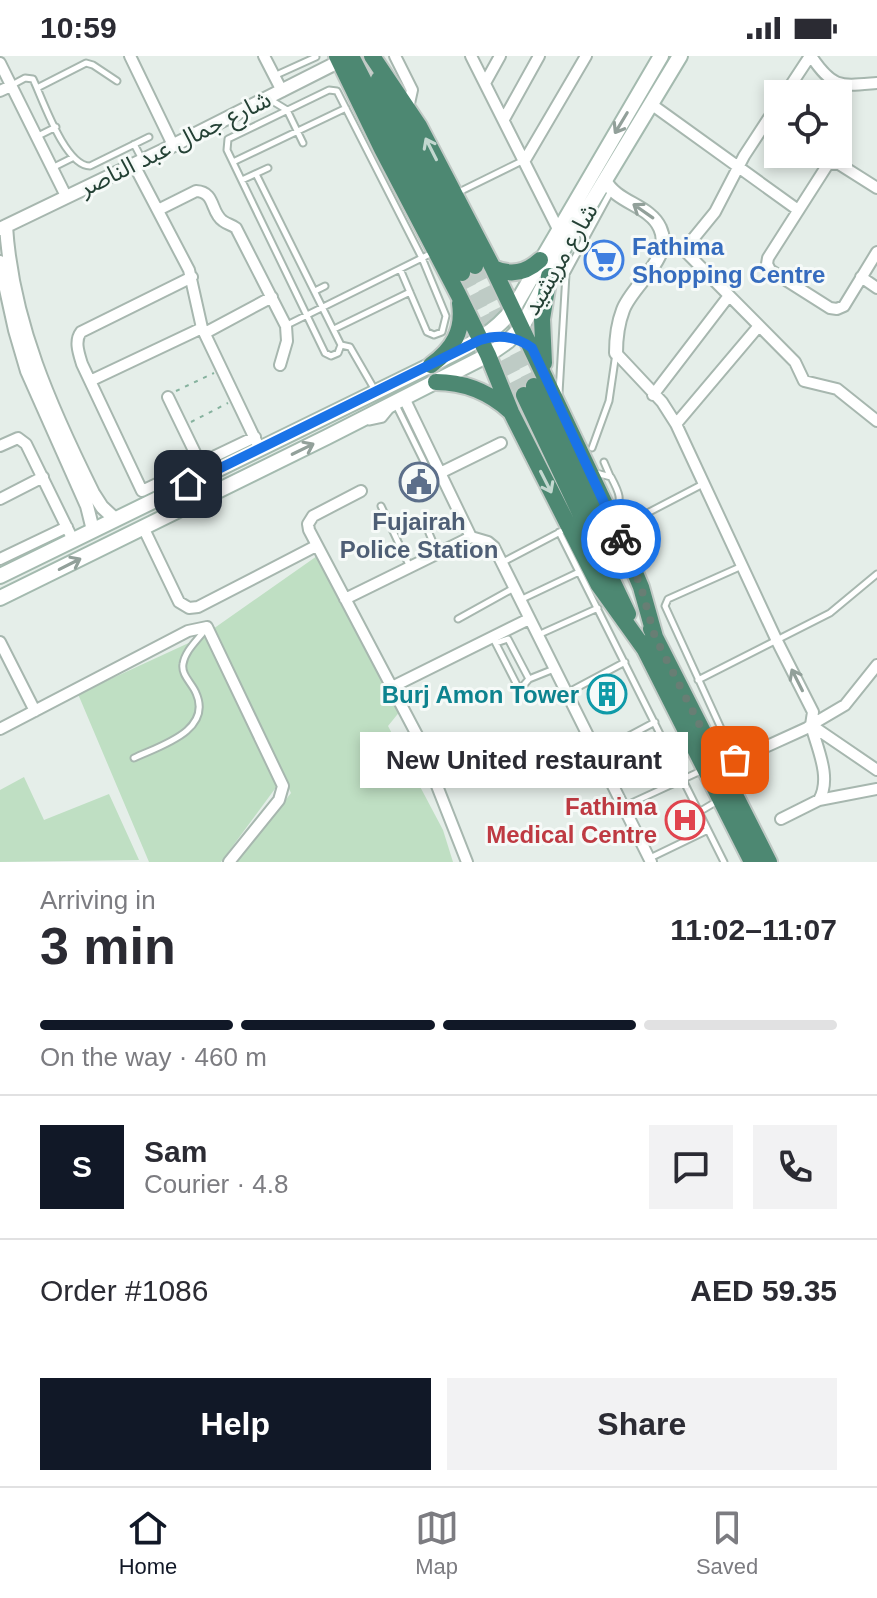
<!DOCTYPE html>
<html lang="en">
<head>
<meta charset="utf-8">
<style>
	body { margin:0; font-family:Helvetica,"Noto Sans Arabic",sans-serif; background:#f2f2f3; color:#2b2b33; height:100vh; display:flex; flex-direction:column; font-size:30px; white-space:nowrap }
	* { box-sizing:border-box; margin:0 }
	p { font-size:26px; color:#7c7c81 }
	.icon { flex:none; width:44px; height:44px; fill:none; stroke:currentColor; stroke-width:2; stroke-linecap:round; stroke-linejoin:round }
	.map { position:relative; height:806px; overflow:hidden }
	.drawer { display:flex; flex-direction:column; background:#fff; flex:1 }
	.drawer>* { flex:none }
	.buttons { position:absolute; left:764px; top:24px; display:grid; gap:16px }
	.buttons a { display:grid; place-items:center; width:88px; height:88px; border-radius:0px; background:#fff; box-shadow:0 4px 12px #0003; font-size:40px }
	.pin { position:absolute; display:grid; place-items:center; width:68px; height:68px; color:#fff; margin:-34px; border-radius:16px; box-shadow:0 4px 12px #0006 }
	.courier { position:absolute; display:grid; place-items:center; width:80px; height:80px; margin:-40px; border:6px solid #1a73e8; border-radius:50%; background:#fff; color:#222; box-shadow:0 2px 10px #0007 }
	.bubble { position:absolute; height:56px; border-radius:0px; background:#fff; box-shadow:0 4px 12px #0003; font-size:26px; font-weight:600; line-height:56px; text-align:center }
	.headline em { font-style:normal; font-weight:600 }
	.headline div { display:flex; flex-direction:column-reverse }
	.headline { display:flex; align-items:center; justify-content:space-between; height:136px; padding:0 40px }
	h1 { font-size:52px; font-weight:600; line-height:60px }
	.bar { display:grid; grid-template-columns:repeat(4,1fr); gap:12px 8px; align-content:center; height:96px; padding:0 40px }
	.bar i { height:10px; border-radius:6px; background:#e1e1e2 }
	.bar .on { background:#111827 }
	.bar p { grid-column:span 4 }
	.line { display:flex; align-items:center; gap:20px; padding:0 40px; border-top:2px solid #e1e1e2 }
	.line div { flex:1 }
	.round { display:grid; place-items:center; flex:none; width:84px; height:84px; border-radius:0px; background:#f2f2f3 }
	.button { display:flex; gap:16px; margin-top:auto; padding:16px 40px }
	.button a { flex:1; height:92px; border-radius:0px; background:#111827; color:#fff; font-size:32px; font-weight:600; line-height:92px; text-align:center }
	.button a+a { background:#f2f2f3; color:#2b2b33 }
	.status { display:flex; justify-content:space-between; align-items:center; height:56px; padding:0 40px; background:#fff; direction:ltr }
	.status svg { height:22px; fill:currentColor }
	.tabs { display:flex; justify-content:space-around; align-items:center; height:112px; border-top:2px solid #e1e1e2; background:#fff; font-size:22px; color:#7c7c81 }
	.tabs a { display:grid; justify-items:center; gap:4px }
	.tabs .on { color:#111827 }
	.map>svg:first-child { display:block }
</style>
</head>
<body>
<div class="status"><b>10:59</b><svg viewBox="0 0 49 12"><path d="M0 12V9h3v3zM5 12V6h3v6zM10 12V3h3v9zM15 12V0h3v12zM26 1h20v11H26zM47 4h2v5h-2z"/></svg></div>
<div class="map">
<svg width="877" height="806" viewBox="0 0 877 806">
	<rect width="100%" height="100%" fill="#e5eee9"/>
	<path fill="#bfdfc3" d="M 317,500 L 401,654 L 388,670 L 443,774 L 453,806 L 237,806 L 291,737 L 213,573 Z
		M 206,579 L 277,730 L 221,806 L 149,806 L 78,638 Z
		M 24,721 L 44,764 L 109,738 L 139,804 L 0,806 L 0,734 Z"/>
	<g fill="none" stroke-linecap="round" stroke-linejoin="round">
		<path stroke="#becbc5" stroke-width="16" stroke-dasharray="16 8" stroke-linecap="butt" d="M 475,210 L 534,330
			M 462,217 L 524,339"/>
		<g stroke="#a7b7af" stroke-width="9">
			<path id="service" d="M 274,20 L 316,1
				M 12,29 L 25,22 L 33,23 C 43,44 65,110 90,110 L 149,81
				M 37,32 L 86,7 L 93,9 L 117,25
				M 269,43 L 287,54 L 303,87
				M 36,81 L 56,71
				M 134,88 L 143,105
				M 233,106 L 346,52
				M 52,112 L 72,102
				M 256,118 L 341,289 L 350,291 L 376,336
				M 242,124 L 268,112
				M 455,138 L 522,105
				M 315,235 L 325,230
				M 287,269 L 432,197
				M 334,273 L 410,236
				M 341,289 L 338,297 L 331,300 L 325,297 L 227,94 L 228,83 L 329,34 L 337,35 L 422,202 L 446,260 L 442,276 L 434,279 L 427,276 L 400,213
				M 559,337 L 566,218 L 611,135
				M 395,347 L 429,416 L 427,425
				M 369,366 L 383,363 L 392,352
				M 592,392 L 609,345 L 616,297
				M 604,406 L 610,420
				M 596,417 L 611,421 C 620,438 622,442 615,460
				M 381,450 L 410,511
				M 629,466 L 647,503
				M 618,467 L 632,465 L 703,428
				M 559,476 L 724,806
				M 429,477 L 438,498
				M 503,506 L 562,475
				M 520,544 L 579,516
				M 458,563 L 514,532
				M 538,579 L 598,552
				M 493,582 L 517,629 L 522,631 L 529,623 L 508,583 L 496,587
				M 529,623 L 554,613
				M 698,624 L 830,557 L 877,518
				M 567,637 L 625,606
				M 134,702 C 159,690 213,675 196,637 C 192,627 181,619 183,608 C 185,594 199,583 207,571
				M 735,703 L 665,550 L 668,543 L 742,510
				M 552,721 L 655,666
				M 625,750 L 703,714
				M 699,756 L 719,744
				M 650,802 L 708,774"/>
		</g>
		<g stroke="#a7b7af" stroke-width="14">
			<path id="minor" d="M 130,0 L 173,89
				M 264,0 L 282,35
				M 395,0 L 412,34 L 408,52
				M 471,0 L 558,173
				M 811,0 C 833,33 841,30 877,27
				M 0,7 L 66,140
				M 485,27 L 500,0
				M 0,35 L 11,30
				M 785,38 L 810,0
				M 651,48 L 798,154
				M 504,63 L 539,0
				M 525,104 L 586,0
				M 134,109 L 189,214 L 202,272 L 257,387
				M 877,132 L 839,108 L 828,108 L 768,202 L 767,208 L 770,214 L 830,252 L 837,253 L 844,250 L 877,196
				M 158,154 L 196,135 C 216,136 210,156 223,165 C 227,168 232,169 236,172 L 286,270 L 287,285 L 280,309
				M 663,187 L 684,194 L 795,306 L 804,325 L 837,333 L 877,365
				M 684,194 L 715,156 L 744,100 L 778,48
				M 192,221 L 81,276 C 74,285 79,298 82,308 L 142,435 L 255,381
				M 861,221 L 877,232
				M 205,277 L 272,241
				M 616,297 L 662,346 L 676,368 L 777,585 L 813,656 L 811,669 L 807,672 L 721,711
				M 90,325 L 202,272
				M 653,339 L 728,241
				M 168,341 L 200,407
				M 404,342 L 471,481
				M 676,368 L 758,271
				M 0,390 L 18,382 L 26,388 L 73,484
				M 440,417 L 501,387
				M 361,435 L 313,460 L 308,468 L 309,474 L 417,679 L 467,806
				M 0,443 L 43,421
				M 143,471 L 179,546 L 189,552 L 198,551 L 316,490
				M 0,503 L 67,471
				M 345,543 L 471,481 L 488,486 L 494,491 L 651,806
				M 0,586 L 35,655
				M 392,631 L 529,563
				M 811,669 L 845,649 L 877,609
				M 811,669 L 877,714
				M 0,673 L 188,575 L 207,571 L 283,730 L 279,744 L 229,806
				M 819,744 L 877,733
				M 781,763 L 819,744 C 832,722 817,692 811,669"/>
		</g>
		<g stroke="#a7b7af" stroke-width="16">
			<path id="tertiary" d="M 605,124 C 616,147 650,149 660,172 C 674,202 632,229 623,254 C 618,267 616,282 616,297
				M 6,170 C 12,266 51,352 93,437 L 102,451 L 115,463
				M 0,173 L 164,94 L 346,2
				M 0,206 L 15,274 L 27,315 L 87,450 L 93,474"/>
		</g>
		<g stroke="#a4baaf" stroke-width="18">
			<path id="secondary" d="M 0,520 L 431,309 C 461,293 492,281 513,253 L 661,0
				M 0,542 L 327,381 L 488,299 L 508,285 L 522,271 L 558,202 L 680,0"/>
		</g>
		<g stroke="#c2cac6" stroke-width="20">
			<path id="trunk" d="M 337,0 L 382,93 L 458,238 L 488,299 L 511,356 L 598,528 L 646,595
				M 351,0 L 462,217
				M 372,0 L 419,70 L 493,212 L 614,467 L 641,531 L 655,581
				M 379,23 L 475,210
				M 493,212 C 511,220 526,217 540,204
				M 544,307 L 542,263 L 549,220
				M 431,309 C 453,293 464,275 460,247
				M 436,326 C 464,326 489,336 510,355
				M 534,330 L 620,509
				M 524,339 L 628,558
				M 651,573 L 769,806
				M 641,586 L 752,806"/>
		</g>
		<path stroke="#86b29e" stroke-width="2" stroke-dasharray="4 6" stroke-linecap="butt" d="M 176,335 L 214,317
			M 191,366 L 228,347"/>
		<use href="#service" stroke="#fff" stroke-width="5"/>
		<use href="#minor" stroke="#fff" stroke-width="10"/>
		<use href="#tertiary" stroke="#fff" stroke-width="12"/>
		<use href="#secondary" stroke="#fff" stroke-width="14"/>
		<use href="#trunk" stroke="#4d8872" stroke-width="16"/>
	</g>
	<defs><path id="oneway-shaft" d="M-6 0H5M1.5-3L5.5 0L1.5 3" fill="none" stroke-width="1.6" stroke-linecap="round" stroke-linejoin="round" transform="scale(2)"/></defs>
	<g stroke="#92a09a">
		<use href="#oneway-shaft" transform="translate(621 67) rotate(121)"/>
		<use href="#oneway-shaft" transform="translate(643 155) rotate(-145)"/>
		<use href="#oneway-shaft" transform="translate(303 393) rotate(-26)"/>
		<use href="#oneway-shaft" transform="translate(70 508) rotate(-27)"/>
		<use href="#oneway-shaft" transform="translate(797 624) rotate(-117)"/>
	</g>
	<g stroke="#c3d8d0">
		<use href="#oneway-shaft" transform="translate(431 93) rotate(-117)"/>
		<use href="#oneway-shaft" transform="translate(546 426) rotate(63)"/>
	</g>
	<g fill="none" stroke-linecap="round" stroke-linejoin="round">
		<path stroke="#687e74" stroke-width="8" stroke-dasharray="0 14.4" d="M 621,483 L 641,531 L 655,581 L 721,711 L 735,704"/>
		<path stroke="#1a73e8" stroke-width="10" d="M 188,428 L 480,284 C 499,278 516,280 532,292 L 621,483"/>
	</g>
	<defs>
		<g id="supermarket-ring" transform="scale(2)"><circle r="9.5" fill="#f6faf8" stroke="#3f7fe0" stroke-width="1.5"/><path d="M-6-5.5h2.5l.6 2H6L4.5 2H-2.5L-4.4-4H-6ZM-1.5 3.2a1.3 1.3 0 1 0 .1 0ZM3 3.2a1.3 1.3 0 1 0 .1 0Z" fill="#3f7fe0"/></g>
		<g id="civic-ring" transform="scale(2)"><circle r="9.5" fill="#f6faf8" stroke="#5c6f8a" stroke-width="1.5"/><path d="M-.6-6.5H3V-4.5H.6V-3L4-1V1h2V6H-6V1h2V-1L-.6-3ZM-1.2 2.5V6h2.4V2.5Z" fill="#5c6f8a"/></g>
		<g id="building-ring" transform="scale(2)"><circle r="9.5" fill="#f6faf8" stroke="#0f9aa8" stroke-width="1.5"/><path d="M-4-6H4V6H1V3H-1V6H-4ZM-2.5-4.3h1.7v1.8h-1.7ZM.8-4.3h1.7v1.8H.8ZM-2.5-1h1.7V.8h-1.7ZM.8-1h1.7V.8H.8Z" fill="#0f9aa8"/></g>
		<g id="hospital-ring" transform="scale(2)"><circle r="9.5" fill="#f6faf8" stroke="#e0444e" stroke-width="1.5"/><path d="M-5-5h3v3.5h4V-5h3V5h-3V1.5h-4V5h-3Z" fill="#e0444e"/></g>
	</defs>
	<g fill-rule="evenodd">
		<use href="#supermarket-ring" x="604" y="204"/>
		<use href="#civic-ring" x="419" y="426"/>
		<use href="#building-ring" x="607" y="638"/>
		<use href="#hospital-ring" x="685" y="764"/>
	</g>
	<g text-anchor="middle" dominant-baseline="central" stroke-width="6" stroke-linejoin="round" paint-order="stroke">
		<g font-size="24" fill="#244135" stroke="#f6faf8">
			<text transform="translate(175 87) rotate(-26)">شارع جمال عبد الناصر</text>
			<text transform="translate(560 203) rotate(-60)">شارع مريشيد</text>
		</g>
		<g font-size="24" font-weight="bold" fill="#366cbe" stroke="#f6faf8" text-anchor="start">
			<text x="632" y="190">Fathima<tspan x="632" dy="28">Shopping Centre</tspan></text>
		</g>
		<g font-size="24" font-weight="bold" fill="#4e5e75" stroke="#f6faf8">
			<text x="419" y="465">Fujairah<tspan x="419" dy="28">Police Station</tspan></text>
		</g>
		<g font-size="24" font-weight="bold" fill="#0d838f" stroke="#f6faf8" text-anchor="end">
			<text x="579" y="638">Burj Amon Tower</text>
		</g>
		<g font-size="24" font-weight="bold" fill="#be3a42" stroke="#f6faf8" text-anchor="end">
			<text x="657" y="750">Fathima<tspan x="657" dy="28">Medical Centre</tspan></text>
		</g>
	</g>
</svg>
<div class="buttons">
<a><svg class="icon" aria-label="locate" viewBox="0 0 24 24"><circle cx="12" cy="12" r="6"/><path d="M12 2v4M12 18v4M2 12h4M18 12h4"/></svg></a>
</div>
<div class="pin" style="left:735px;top:704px;background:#ea580c"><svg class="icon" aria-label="bag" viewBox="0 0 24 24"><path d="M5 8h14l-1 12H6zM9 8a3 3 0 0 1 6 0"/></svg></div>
<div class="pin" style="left:188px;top:428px;background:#1f2937"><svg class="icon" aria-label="home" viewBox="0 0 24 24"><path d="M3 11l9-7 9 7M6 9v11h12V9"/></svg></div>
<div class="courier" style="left:621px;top:483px"><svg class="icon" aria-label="bike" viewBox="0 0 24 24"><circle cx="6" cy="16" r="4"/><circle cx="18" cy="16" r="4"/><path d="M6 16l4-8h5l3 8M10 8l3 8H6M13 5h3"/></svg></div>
<div class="bubble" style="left:360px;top:676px;width:328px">New United restaurant</div>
</div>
<section class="drawer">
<div class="headline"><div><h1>3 min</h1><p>Arriving in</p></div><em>11:02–11:07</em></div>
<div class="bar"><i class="on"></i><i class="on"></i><i class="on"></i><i></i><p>On the way · 460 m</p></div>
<div class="line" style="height:144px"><b class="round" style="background:#111827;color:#fff">S</b><div><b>Sam</b><p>Courier · 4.8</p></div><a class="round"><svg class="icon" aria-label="chat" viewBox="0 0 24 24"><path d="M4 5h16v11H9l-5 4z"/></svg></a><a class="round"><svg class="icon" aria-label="phone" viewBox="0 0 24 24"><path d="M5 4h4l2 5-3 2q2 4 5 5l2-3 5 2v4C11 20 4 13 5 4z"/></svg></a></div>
<div class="line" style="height:104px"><div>Order #1086</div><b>AED 59.35</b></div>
<div class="button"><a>Help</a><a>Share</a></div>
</section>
<nav class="tabs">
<a class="on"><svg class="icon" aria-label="home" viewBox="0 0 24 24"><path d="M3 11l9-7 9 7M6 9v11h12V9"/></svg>Home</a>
<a><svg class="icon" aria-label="map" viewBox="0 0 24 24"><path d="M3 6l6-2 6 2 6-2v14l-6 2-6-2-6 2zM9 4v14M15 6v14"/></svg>Map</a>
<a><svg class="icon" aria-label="saved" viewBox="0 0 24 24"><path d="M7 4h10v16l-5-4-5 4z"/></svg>Saved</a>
</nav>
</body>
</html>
